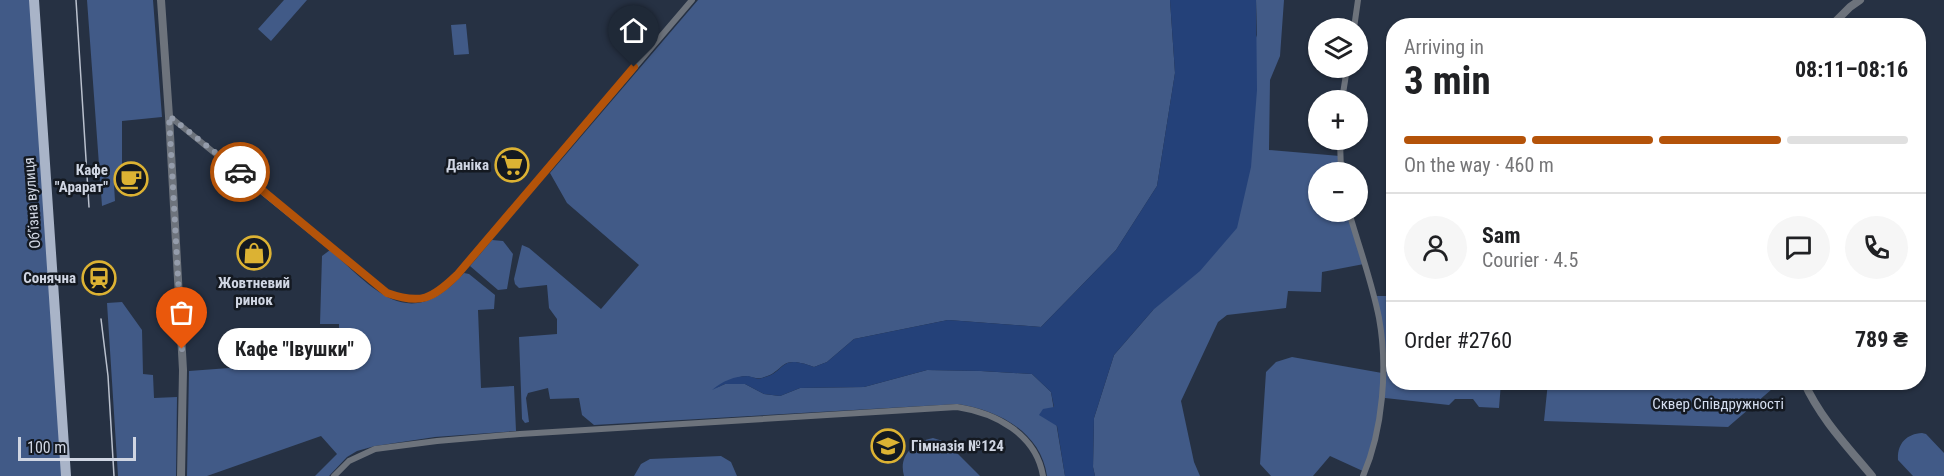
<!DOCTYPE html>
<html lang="en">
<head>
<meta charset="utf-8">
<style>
	body { margin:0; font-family:"Roboto Condensed",sans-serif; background:#f6f6f6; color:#202124; height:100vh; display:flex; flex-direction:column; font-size:22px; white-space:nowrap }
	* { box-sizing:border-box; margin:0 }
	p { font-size:20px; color:#757577 }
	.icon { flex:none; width:33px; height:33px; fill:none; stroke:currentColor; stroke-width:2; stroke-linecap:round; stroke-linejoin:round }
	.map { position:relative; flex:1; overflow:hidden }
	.side { position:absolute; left:1386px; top:18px; width:540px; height:372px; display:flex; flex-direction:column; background:#fff; border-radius:24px; box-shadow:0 2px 4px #0004 }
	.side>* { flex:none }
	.buttons { position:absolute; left:1308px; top:18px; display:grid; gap:12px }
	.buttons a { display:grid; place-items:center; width:60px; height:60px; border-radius:50%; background:#fff; box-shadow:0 2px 4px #0004; font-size:30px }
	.scale { position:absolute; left:18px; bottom:15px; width:118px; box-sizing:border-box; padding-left:6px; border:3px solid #d0d6e3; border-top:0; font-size:16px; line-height:21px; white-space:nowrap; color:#d0d6e3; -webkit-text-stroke:4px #141921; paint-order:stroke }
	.pin { position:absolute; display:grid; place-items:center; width:51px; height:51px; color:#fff; margin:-62px -26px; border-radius:50% 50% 50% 0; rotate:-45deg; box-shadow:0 0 6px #0007 }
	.pin .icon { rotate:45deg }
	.courier { position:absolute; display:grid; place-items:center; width:60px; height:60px; margin:-30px; border:4px solid #b45309; border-radius:50%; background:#fff; color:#222; box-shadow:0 2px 8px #0007 }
	.bubble { position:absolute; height:42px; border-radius:21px; background:#fff; box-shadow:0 2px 4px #0004; font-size:20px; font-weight:700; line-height:42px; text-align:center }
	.summary em { font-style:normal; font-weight:700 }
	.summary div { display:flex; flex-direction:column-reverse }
	.summary { display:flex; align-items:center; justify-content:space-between; height:102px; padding:0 18px }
	h1 { font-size:39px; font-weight:700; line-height:45px }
	.bar { display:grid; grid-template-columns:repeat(4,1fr); gap:9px 6px; align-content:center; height:72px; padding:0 18px }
	.bar i { height:8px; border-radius:4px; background:#e0e0e0 }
	.bar .on { background:#b45309 }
	.bar p { grid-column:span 4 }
	.line { display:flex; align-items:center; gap:15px; padding:0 18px; border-top:2px solid #e0e0e0 }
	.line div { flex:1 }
	.round { display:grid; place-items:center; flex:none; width:63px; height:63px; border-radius:32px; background:#f6f6f6 }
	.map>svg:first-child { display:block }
</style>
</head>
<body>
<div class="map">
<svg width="1944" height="476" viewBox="0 0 1944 476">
	<rect width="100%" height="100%" fill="#263143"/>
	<path fill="#415a87" d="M 0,0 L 34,0 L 66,476 L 0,476 Z
		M 87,0 L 153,0 L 162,117 L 122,121 L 122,180 L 114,185 L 115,201 L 102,206 Z
		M 284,0 L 307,0 L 271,41 L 258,29 Z
		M 698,0 L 1170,0 L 1175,73 L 1157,186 L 1116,250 L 1041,327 L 948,320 L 854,339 L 827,362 L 814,367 C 777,353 787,372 761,378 C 757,379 752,377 747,376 C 736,376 726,383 716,388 L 725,384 L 745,384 L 764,394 L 780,396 L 800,388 L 864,387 L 927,370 L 981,371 L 1032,374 L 1051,392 L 1065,476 L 1047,476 C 1041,432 998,410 958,404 L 594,425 L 582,415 L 579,398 L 550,399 L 548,388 L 528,393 L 526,398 L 529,422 L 525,423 L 522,419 L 519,337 L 557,334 L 557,319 L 549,308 L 547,285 L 519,288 L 515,284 L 514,279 L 522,245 L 529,248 L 601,309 L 639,265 L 567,203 L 550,173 Z
		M 1256,0 L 1284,0 L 1280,56 L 1270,80 L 1269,150 L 1340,156 L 1341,172 L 1318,172 L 1318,212 L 1349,212 L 1364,264 L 1322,272 L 1321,292 L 1288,291 L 1286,308 L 1227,315 L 1218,322 L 1181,401 L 1194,462 L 1200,476 L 1095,476 L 1093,467 L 1094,418 L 1114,355 L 1153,310 L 1257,35 Z
		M 466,24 L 469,54 L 454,55 L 451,25 Z
		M 492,240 L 503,241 L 513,254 L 507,289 L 498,290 L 470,266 Z
		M 330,250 C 376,291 409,334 464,273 L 469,274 L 495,295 L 494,309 L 478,310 L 481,388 L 514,386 L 516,431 L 435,437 L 375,446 L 357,451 L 347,457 L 329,476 L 315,476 L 337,454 L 321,436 L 207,476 L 187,476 L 189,371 L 339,360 L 339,324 L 320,324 L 322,256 Z
		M 1377,296 L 1393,296 L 1394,382 L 1501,383 L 1499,408 L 1479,407 L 1473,399 L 1455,399 L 1449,405 L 1385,398 L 1383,394 Z
		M 122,302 L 142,330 L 143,374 L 153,375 L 154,398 L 177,397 L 176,476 L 118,476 L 107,303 Z
		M 1292,357 L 1382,373 L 1381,409 L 1365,472 L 1330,456 L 1313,476 L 1271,476 L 1260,464 L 1266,372 L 1276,362 Z
		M 1548,382 L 1779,382 L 1779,383 L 1728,427 L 1544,421 Z
		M 1922,433 L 1926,434 L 1944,453 L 1944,476 L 1913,476 L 1898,460 C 1897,444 1906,434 1922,433 Z
		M 933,438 L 946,442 L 980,476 L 904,476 C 898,455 914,442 933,438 Z
		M 721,456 L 731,462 L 737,476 L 634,476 L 641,464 L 650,459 Z"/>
	<path fill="#244179" d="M 1170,0 L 1256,0 L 1257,90 L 1251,167 L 1237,228 L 1200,271 L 1153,310 L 1114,355 L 1094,418 L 1093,467 L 1095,476 L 1065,476 L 1057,426 L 1039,415 L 1043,409 L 1054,407 L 1051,392 L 1032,374 L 981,371 L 927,370 L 864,387 L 800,388 L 780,396 L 764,394 L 745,384 L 725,384 L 712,390 C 723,381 734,376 748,376 C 753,377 757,380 762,378 C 788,372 777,353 814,367 L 827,362 L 854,339 L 948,320 L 1041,327 L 1116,250 L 1157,186 L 1175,73 Z"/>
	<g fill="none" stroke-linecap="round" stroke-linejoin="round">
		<path stroke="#6d737c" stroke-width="6" d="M 1354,28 L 1358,0
			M 1342,100 L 1347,68
			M 169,116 L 387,293 C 421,305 432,299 457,275 L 692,0
			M 1340,140 L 1341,172
			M 1349,212 C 1359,247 1372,282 1379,318 C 1388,367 1383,430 1363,476
			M 334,476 L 349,461 L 375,449 L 437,441 L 520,434 L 957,407 C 996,413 1036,434 1043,476"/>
		<path stroke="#6d737c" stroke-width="8" d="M 161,0 L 169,116 L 183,370 L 181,476
			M 1831,26 L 1850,7 L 1860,0
			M 1804,382 C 1820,418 1847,446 1872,476"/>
		<path stroke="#a9b4c8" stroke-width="10" d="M 34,0 L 66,476"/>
		<path stroke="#bac1ce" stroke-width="1.5" d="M 76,0 L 89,207
			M 101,319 L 108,376 L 114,476"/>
	</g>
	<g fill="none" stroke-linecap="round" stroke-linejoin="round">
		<path stroke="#949cab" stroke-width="6" stroke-dasharray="0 10.8" d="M 182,349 L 169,116 L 240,172"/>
		<path stroke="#b45309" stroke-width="8" d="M 240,172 L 387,293 C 421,305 432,299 457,275 L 634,67"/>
	</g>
	<defs>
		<g id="supermarket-ring" transform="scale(1.725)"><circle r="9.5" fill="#141921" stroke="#dcb233" stroke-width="1.5"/><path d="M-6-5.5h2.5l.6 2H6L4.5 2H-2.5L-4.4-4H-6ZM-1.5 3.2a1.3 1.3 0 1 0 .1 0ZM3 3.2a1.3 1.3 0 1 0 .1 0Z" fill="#dcb233"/></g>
		<g id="cafe-ring" transform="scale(1.725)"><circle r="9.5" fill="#141921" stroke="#dcb233" stroke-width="1.5"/><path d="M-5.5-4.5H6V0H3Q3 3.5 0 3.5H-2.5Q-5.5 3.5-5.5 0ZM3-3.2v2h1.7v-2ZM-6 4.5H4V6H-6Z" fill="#dcb233"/></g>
		<g id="shop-ring" transform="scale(1.725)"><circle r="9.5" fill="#141921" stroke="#dcb233" stroke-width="1.5"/><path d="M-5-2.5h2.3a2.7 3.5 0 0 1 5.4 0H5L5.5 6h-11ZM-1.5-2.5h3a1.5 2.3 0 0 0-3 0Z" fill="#dcb233"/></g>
		<g id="station-ring" transform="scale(1.725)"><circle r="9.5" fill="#141921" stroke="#dcb233" stroke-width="1.5"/><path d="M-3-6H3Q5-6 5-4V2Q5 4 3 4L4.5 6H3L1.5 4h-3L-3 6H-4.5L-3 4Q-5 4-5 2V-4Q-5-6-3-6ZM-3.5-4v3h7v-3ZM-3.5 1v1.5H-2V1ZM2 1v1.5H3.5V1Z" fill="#dcb233"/></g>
		<g id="school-ring" transform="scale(1.725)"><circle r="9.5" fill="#141921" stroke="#dcb233" stroke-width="1.5"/><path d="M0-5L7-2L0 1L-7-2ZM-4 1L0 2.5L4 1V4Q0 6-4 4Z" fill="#dcb233"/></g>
	</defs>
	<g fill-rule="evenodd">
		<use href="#supermarket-ring" x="512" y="165"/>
		<use href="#cafe-ring" x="131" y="179"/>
		<use href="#shop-ring" x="254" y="253"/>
		<use href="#station-ring" x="99" y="278"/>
		<use href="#school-ring" x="888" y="446"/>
	</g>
	<g text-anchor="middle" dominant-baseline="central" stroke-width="5" stroke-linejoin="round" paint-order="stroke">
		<g font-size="15" font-weight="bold" fill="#d0d6e3" stroke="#141921" text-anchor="end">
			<text x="489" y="165">Даніка</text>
			<text x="108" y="170">Кафе<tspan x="108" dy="17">"Арарат"</tspan></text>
			<text x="76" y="278">Сонячна</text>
			<text x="254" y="283" text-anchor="middle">Жовтневий<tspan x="254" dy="17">ринок</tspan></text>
			<text x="911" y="446" text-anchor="start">Гімназія №124</text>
		</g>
		<g font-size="15" fill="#d0d6e3" stroke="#141921">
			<text transform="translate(32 203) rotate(-94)">Обʼїзна вулиця</text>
		</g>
		<g font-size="15" fill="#d5def0" stroke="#141921">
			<text x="1718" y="404">Сквер Співдружності</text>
		</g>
	</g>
</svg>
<div class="buttons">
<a><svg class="icon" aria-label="layers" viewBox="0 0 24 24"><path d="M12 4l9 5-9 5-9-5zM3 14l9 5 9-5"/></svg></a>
<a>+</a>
<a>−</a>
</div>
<div class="scale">100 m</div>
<div class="pin" style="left:182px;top:349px;background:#ea580c"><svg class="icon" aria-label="bag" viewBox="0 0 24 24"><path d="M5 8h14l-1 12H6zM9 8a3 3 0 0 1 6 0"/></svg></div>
<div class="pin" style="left:634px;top:67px;background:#1f2937"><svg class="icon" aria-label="home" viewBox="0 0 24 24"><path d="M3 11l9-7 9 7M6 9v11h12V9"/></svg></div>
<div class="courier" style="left:240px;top:172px"><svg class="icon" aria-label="car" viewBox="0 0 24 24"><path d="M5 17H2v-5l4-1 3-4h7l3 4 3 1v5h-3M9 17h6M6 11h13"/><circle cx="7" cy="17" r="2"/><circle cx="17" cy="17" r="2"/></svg></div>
<div class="bubble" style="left:218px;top:328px;width:153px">Кафе &quot;Івушки&quot;</div>
<section class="side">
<div class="summary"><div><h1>3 min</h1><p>Arriving in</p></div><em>08:11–08:16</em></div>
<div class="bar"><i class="on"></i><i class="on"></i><i class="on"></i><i></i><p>On the way · 460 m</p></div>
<div class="line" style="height:108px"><a class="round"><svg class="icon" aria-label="person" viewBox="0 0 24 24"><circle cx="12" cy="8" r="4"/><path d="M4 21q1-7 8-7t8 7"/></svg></a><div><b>Sam</b><p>Courier · 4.5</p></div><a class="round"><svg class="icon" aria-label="chat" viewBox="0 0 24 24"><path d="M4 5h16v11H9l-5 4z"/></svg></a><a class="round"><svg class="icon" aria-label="phone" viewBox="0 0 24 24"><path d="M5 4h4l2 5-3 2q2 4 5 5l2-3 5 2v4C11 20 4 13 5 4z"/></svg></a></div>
<div class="line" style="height:78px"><div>Order #2760</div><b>789 ₴</b></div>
</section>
</div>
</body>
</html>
